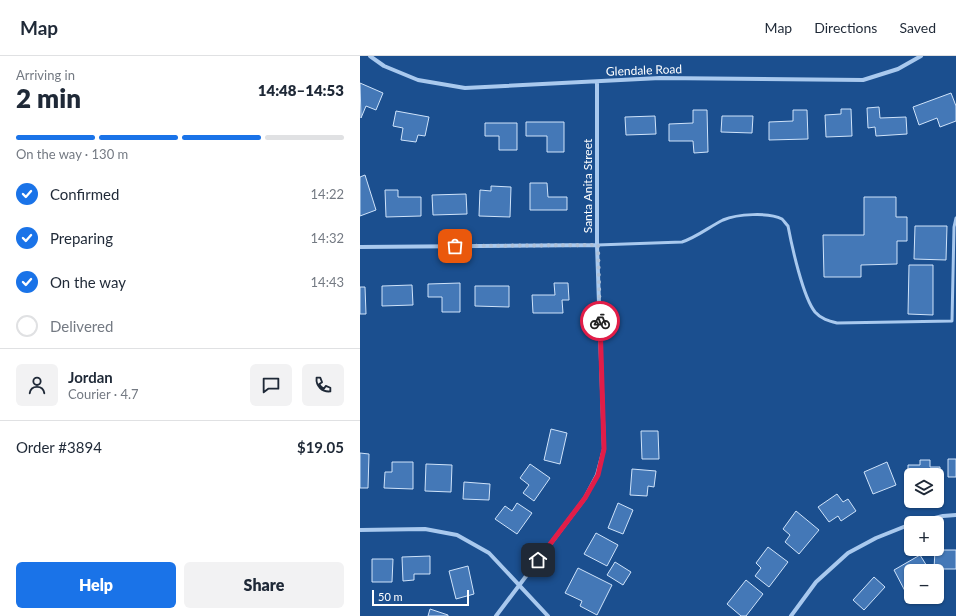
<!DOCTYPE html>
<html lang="en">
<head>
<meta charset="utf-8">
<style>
	body { margin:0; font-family:Lato,sans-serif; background:#f2f2f3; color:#1f2937; height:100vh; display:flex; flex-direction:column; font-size:15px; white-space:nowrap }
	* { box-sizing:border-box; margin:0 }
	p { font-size:13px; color:#747a83 }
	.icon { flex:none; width:22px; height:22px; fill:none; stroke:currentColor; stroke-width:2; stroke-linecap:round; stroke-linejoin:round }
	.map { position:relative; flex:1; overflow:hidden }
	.sheet { display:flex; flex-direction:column; background:#fff; width:360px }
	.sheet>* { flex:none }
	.controls { position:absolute; left:544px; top:412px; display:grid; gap:8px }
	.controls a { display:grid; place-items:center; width:40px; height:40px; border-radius:6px; background:#fff; box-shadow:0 1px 3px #0004; font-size:20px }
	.scale { position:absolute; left:12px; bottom:10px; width:97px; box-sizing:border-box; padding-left:4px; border:2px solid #fff; border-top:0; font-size:11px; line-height:14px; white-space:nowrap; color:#fff; -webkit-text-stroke:3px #1b4f8f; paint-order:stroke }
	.pin { position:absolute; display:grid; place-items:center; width:34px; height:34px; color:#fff; margin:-17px; border-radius:8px; box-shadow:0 2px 6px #0006 }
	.courier { position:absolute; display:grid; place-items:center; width:40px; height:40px; margin:-20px; border:3px solid #e11d48; border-radius:50%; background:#fff; color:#222; box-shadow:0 1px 5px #0007 }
	.summary em { font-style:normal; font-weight:800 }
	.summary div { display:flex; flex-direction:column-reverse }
	.summary { display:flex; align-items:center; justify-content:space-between; height:68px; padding:0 16px }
	h1 { font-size:26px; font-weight:800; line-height:30px }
	.bar { display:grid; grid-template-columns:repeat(4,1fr); gap:6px 4px; align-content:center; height:48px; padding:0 16px }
	.bar i { height:5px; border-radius:3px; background:#e0e1e3 }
	.bar .current { background:#1a73e8 }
	.bar p { grid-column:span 4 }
	.line { display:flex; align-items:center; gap:10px; padding:0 16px; border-top:1px solid #e0e1e3 }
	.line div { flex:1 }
	.round { display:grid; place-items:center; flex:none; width:42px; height:42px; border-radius:6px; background:#f2f2f3 }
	ol { padding:0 16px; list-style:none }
	li { display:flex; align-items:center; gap:12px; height:44px }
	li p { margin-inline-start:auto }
	li .icon { padding:4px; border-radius:50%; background:#1a73e8; color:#fff; stroke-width:4 }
	li:last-child { color:#747a83 }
	li i { width:22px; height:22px; border:2px solid #e0e1e3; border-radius:50% }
	.action { display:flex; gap:8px; margin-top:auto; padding:8px 16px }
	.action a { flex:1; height:46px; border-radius:6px; background:#1a73e8; color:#fff; font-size:16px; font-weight:800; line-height:46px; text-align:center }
	.action a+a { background:#f2f2f3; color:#1f2937 }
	header { display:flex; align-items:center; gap:24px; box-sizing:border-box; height:56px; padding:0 20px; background:#fff; border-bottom:1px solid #e0e1e3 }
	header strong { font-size:19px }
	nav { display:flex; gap:22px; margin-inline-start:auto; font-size:14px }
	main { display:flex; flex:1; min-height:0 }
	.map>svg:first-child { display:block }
</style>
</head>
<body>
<header>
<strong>Map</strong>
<nav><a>Map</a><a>Directions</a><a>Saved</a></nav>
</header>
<main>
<section class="sheet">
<div class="summary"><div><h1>2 min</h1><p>Arriving in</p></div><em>14:48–14:53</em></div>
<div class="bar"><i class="current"></i><i class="current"></i><i class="current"></i><i></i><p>On the way · 130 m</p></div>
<ol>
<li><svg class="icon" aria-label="check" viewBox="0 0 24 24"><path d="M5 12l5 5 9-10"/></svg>Confirmed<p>14:22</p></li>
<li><svg class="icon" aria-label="check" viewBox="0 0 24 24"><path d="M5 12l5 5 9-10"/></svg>Preparing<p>14:32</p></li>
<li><svg class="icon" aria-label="check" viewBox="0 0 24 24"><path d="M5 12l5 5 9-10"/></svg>On the way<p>14:43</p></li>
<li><i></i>Delivered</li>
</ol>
<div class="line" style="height:72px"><a class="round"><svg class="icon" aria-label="person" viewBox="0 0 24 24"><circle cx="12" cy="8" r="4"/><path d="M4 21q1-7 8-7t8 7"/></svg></a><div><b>Jordan</b><p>Courier · 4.7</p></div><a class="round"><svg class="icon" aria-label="chat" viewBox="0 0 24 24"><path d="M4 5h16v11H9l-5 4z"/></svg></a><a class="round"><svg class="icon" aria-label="phone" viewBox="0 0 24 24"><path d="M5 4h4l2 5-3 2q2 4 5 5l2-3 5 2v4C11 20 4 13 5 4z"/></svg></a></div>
<div class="line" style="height:52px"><div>Order #3894</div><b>$19.05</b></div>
<div class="action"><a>Help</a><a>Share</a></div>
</section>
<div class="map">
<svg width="596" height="560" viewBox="0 0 596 560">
	<rect width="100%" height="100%" fill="#1b4f8f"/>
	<path fill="#4478b7" stroke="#cfe3fa" d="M 0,27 L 23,37 L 16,54 L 6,50 L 1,62 Z
		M 591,37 L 596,50 L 596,65 L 580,71 L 577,62 L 559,69 L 553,51 Z
		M 519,51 L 520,62 L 546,61 L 547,78 L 516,80 L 515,71 L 508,72 L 507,52 Z
		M 481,53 L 491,53 L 492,80 L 466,81 L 465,59 L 481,58 Z
		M 333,54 L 347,54 L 348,96 L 334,97 L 333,85 L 309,85 L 309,68 L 333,67 Z
		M 433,54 L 447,54 L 448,83 L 409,84 L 409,66 L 433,65 Z
		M 36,55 L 69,61 L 65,80 L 58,79 L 56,86 L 41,84 L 43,72 L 33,70 Z
		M 295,60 L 296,78 L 266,79 L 265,61 Z
		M 362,60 L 393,60 L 392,77 L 361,76 Z
		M 166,66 L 204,66 L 204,96 L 187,96 L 187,80 L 166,80 Z
		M 125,67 L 157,67 L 157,94 L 139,94 L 139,80 L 125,80 Z
		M 5,119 L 16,154 L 0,160 L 0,121 Z
		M 170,127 L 187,127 L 188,141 L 207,141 L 207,154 L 170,154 Z
		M 131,130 L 151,131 L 150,161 L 119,160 L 120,134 L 131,135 Z
		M 25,134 L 38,134 L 38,141 L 61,141 L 61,160 L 26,161 Z
		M 106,138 L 107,158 L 73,159 L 72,139 Z
		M 504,141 L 536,141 L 536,161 L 547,161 L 547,185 L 537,185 L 537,208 L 501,209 L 501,221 L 464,221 L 463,179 L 504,179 Z
		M 555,170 L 587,170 L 586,204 L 554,203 Z
		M 549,209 L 573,209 L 573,259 L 548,258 Z
		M 100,227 L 100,256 L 82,256 L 82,241 L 68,241 L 68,228 Z
		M 194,227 L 208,227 L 209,244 L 202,244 L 203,257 L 173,257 L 172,239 L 195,239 Z
		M 52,229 L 53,249 L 22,250 L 22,230 Z
		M 115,230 L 149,230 L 149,251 L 115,250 Z
		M 0,231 L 5,231 L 6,258 L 0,258 Z
		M 191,373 L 207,377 L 200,408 L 184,404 Z
		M 281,375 L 298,375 L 299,403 L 282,403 Z
		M 0,397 L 9,398 L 8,432 L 0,432 Z
		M 588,403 L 596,403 L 596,421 L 588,421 Z
		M 560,404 L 570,404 L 570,411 L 580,411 L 580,428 L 577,428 L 577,419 L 551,419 L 551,428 L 548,428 L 548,409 L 560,409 Z
		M 32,406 L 53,406 L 53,433 L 24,432 L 25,416 L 32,416 Z
		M 527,406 L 536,429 L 513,438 L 504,416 Z
		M 66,408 L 92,409 L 91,436 L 65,435 Z
		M 170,408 L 190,422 L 174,445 L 163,437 L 169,429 L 160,422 Z
		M 272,413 L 296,415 L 294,431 L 288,430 L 287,440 L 270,439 Z
		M 104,426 L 130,428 L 129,444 L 103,443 Z
		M 477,438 L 483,446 L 488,443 L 496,455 L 481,465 L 478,460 L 469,466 L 458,451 Z
		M 157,447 L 172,457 L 157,478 L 135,463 L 145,450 L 152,455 Z
		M 258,447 L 273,454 L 263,478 L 248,472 Z
		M 436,455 L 459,474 L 439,498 L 425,486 L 430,479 L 423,473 Z
		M 236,477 L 258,489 L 247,510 L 224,498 Z
		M 408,491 L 428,506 L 409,531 L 395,520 L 401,512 L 396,507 Z
		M 575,494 L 596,494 L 596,513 L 574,513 Z
		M 560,499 L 570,515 L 551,515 L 551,531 L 545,535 L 534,514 Z
		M 70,500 L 70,518 L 54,518 L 54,524 L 43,525 L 42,501 Z
		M 12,503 L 33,503 L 32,526 L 12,526 Z
		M 255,506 L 271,516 L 263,529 L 247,519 Z
		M 108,510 L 114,538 L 96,543 L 89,515 Z
		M 218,512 L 252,529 L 237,559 L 220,550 L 222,545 L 205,537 Z
		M 514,521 L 525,531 L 504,554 L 493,544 Z
		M 386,524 L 403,538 L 386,560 L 381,560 L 367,548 Z
		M 70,553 L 88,559 L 88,560 L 68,560 Z"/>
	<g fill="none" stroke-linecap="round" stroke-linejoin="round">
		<path stroke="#a9c9ee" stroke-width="3" d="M 237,189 L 322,186 C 337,181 349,171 363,164 C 377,158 409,156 422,163 C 424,165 426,168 428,170 C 432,191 443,241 455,256 C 461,263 469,265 477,267 L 592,265 L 594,171 L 596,162"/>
		<path stroke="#a9c9ee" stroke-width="4" d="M 10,0 L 24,10 L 58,24 L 105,32 L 300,22 L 503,24 L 538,13 L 561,0
			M 0,191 L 237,189
			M 554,467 L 583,460 L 596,459
			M 0,474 L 65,473 L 97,479 L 129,497 L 188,560
			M 136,560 L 225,442 L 237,419 L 244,393 L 237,189 L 237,26
			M 431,560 L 456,526 L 488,497 L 516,482 L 551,468"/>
	</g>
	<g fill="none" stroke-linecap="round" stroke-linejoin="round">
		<path stroke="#afc1d8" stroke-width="4" stroke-dasharray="0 7.2" d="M 95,190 L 238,189 L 240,265"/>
		<path stroke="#e11d48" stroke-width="5" d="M 178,504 L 225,442 L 238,419 L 244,393 L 240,265"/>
	</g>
	<g text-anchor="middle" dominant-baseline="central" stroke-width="3" stroke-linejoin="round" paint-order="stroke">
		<g font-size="12" fill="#fff" stroke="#1b4f8f">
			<text transform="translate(284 14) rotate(-2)">Glendale Road</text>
			<text transform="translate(227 130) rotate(-90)">Santa Anita Street</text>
		</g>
	</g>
</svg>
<div class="controls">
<a><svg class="icon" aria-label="layers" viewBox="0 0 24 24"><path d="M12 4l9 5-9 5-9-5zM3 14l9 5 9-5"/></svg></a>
<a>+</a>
<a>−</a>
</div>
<div class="scale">50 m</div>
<div class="pin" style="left:95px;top:190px;background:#ea580c"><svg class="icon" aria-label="bag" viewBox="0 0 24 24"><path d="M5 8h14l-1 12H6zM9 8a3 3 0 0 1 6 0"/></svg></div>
<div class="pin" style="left:178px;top:504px;background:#1f2937"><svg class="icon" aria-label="home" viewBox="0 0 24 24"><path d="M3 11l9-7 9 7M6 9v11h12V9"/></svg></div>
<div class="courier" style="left:240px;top:265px"><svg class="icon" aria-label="bike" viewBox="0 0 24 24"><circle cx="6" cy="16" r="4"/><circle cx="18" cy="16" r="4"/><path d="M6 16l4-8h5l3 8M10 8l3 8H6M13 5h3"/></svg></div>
</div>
</main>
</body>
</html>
